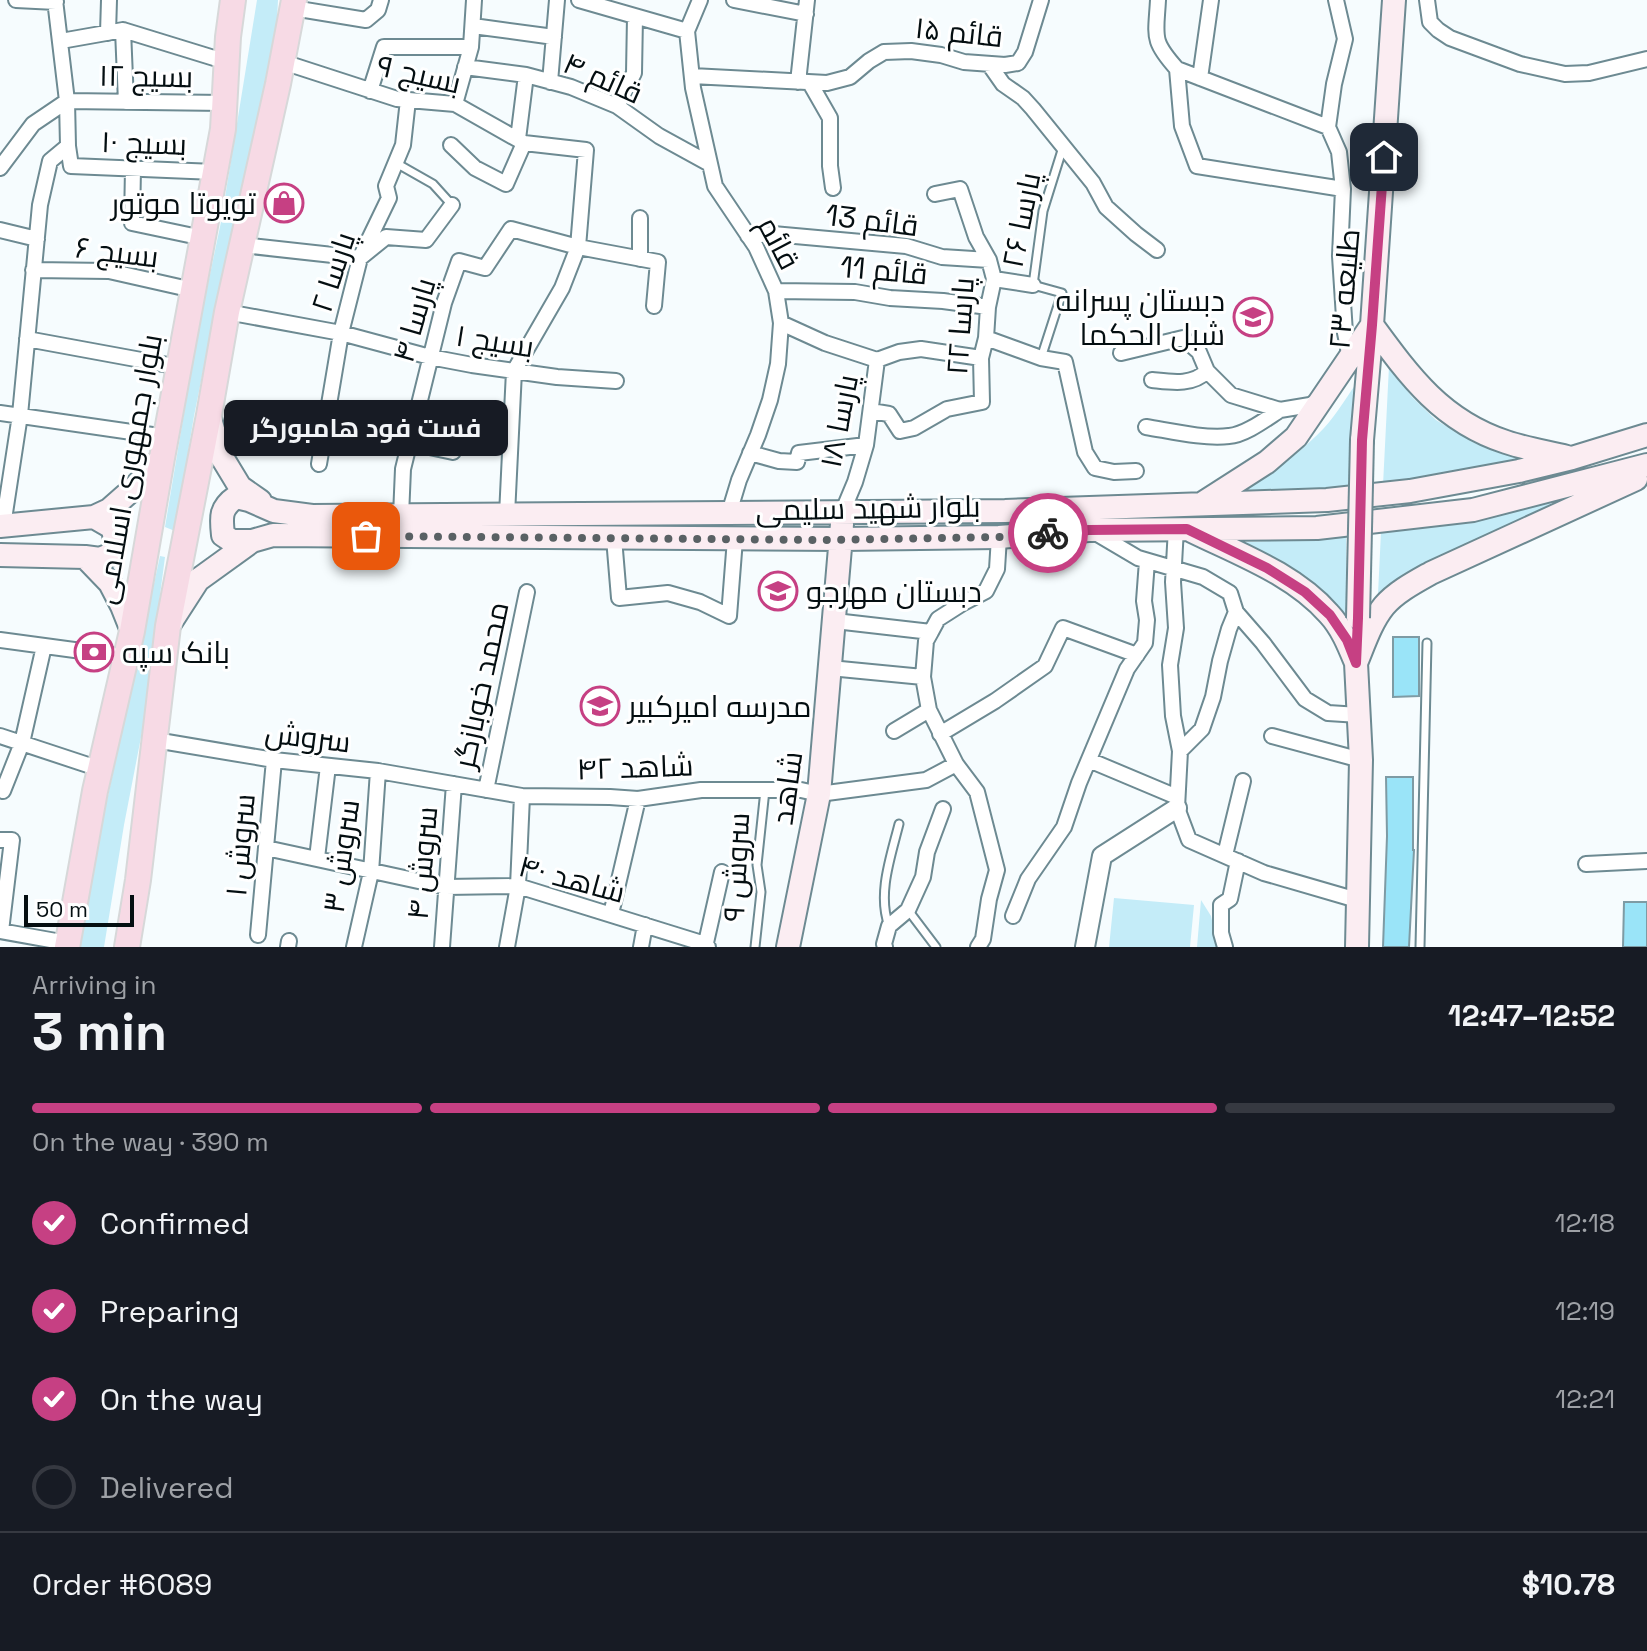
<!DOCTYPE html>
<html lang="en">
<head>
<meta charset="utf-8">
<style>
	body { margin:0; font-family:"Space Grotesk",Cairo,sans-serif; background:#242831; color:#f1f3f6; height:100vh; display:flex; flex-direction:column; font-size:30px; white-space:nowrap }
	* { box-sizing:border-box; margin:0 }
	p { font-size:26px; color:#9ea1a6 }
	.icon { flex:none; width:44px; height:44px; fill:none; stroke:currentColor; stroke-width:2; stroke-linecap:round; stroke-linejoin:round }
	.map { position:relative; height:947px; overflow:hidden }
	.drawer { display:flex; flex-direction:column; background:#171b24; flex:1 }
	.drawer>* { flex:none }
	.scale { position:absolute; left:24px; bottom:20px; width:110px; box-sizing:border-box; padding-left:8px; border:4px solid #040e11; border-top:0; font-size:22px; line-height:28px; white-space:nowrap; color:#040e11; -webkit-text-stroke:6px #fff; paint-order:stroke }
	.pin { position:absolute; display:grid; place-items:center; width:68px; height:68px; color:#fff; margin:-34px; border-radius:16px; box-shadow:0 4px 12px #0006 }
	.courier { position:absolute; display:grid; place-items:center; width:80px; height:80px; margin:-40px; border:6px solid #c64083; border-radius:50%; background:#fff; color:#222; box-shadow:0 2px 10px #0007 }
	.bubble { position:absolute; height:56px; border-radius:12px; background:#171b24; box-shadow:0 2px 6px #0004; font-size:26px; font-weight:700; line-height:56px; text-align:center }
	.head em { font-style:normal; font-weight:700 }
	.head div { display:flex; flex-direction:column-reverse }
	.head { display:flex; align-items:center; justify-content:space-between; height:136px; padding:0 32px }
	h1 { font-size:52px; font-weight:700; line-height:60px }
	.bar { display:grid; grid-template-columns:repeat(4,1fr); gap:12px 8px; align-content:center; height:96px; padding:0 32px }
	.bar i { height:10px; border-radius:6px; background:#363941 }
	.bar .on { background:#c64083 }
	.bar p { grid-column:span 4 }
	.line { display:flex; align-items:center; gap:20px; padding:0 32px; border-top:2px solid #363941 }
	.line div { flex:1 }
	ol { padding:0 32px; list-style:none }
	li { display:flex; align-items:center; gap:24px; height:88px }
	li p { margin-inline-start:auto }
	li .icon { padding:8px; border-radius:50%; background:#c64083; color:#fff; stroke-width:4 }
	li:last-child { color:#9ea1a6 }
	li i { width:44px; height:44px; border:4px solid #363941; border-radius:50% }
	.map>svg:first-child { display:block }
</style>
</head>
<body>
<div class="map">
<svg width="1647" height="947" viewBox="0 0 1647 947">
	<rect width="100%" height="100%" fill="#f6fcfe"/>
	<path fill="#c4ecf8" d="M 257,0 L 278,0 L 277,20 L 246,179 L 219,292 L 194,416 L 175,531 L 165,527 L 196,341 L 221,222 Z
		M 1389,366 L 1412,397 L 1436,420 L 1459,434 L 1499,449 L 1545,455 L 1383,485 Z
		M 1361,377 L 1347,492 L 1233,495 C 1267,477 1297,456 1324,428 C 1338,413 1348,394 1361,377 Z
		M 1562,498 L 1378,594 L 1381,532 L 1471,523 Z
		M 1346,537 L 1348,629 L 1231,543 Z
		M 160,556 L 165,557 L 142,732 L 124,825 L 104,947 L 80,947 L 85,903 L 101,828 Z
		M 1114,898 L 1194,905 L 1190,947 L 1109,947 Z
		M 1201,900 L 1211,916 L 1218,947 L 1197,947 Z"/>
	<path fill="#9ae4f8" stroke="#7e9ba4" stroke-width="2" d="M 1393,637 L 1419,637 L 1419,696 L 1393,697 Z
		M 1386,777 L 1413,777 L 1413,850 L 1414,850 L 1409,947 L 1383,947 L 1387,836 Z
		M 1624,902 L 1647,902 L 1647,947 L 1623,947 Z"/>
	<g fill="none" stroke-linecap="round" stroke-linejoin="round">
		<g stroke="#6d8a92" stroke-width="11">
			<path id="service" d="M 396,163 L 433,184 L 452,205
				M 1041,358 L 1062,293 L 1033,285 L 1043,211 L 1063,147
				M 908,910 L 936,947
				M 889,926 C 877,894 891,856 899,824
				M 755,947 L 761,892 L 757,865 L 765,790
				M 1420,947 L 1427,643"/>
		</g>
		<g stroke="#6d8a92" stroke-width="18">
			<path id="minor" d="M 16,0 L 56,2
				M 55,0 L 67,101 L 68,146 L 71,166 L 215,172
				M 579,0 L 687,31
				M 700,0 L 687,31 L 693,88 L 715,186 L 756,247 L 776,291 L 781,323 L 778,364 L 770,400 L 758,435 L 739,480 L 729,513
				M 734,0 L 806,14
				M 1158,0 C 1156,37 1151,40 1177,69 L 1328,127
				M 1336,0 L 1345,39 L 1334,84 L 1328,127 L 1339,152 L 1343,189 L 1340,256 L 1345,333 L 1350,358
				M 1427,0 L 1430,22 L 1438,30 L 1450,38 L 1520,64 L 1565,74 L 1589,73 L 1647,59
				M 293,8 L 366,20 L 378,10 L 381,0
				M 473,26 L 554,37
				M 123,30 L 126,102
				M 108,33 L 109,0
				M 61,41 L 123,30 L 227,62
				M 283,62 L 397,99 L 455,104 L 524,143 L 586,150 L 578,247 L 562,288 L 514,371 L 507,515
				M 989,64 L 1003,84 L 1023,98 L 1033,109 L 1093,183 L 1106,207 L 1136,234 L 1157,250
				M 465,67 L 526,75 L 571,87 L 617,106 L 659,136 L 710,164
				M 1177,69 L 1182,126 L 1197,166 L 1343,189
				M 692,76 L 827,83 L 850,77 L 869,61 L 884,52 L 911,51 L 941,55 L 964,62 L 1005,65 L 1018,63 L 1025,52 L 1041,0
				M 1200,78 L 1211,0
				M 550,82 L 557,0
				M 798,82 L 807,0
				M 810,83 L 830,118 L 830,166 L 833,188
				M 370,91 L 384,47 L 471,47
				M 455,104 L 471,47 L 474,0
				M 617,106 L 634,73 L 635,17
				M 518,139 L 526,75
				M 451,145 L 475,168 L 506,184 L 524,143
				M 0,168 L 33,124 L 67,101 L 224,103
				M 133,168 L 132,223 L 203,238
				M 0,230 L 37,239
				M 748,236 L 773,234 L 906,246 L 942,257 L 989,260
				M 242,245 L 360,258 L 386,237 L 426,240 L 452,205
				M 640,259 L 640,218
				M 33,270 L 109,271 L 193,290
				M 994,279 L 1033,285
				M 776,291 L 855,292 L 890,298 L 943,301 L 988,307
				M 227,312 L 341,333 L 430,357 L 472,365 L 557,377 L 616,381
				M 781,323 L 825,343 L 877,360
				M 986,338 L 1041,358 L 1065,362 L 1085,452 L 1095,468 L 1114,472 L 1136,471
				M 27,339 L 179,367
				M 1121,353 L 1183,338 L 1199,352 L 1207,371 L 1231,395 L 1280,410 L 1310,405 L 1318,401
				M 1152,380 C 1171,382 1192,386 1207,371
				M 871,411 L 889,414 L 900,431 L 914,428 L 947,409 L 982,402 L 981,358 L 986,338 L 988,307 L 994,279 L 989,260 L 976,237 L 960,189 L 935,194
				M 0,413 L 166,437
				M 326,425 L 453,452
				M 1146,427 C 1171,431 1204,439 1229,436 C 1245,435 1266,419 1280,410
				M 750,453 L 779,461 L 797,462 L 799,453 L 866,445
				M 319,464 L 341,333 L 360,258 L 389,198 L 386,186 L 403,145 L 408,100
				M 842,513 L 855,482 L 866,445 L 877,360 L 899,352 L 921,349 L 981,358
				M 401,516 L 403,469 L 444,303 L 459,261 L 485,268 L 511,229 L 578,247 L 658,262 L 654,306
				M 3,526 L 20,415 L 40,205 L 50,161 L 68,146
				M 1176,528 L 1173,582 L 1176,628 L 1170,665 L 1173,716 L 1180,751 L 1177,808 L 1189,840 L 1264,873 L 1357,900
				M 1094,532 L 1138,558 L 1203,577 L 1230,593 L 1236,612 L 1229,629 L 1220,661 L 1213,697 L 1202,729 L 1180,751
				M 614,538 L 619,598 L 668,593 L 700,602 L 729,616 L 735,539
				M 1236,612 L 1263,643 L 1305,699 L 1328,713 L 1359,715
				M 835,621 L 931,632 L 938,619 L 963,603 L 986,591 L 997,569 L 999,537
				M 931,632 L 926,641 L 923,677 L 929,710 L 956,764 L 977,792 L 997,870 L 989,899 L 983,939 L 978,947
				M 0,640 L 126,657
				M 830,668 L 923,677
				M 894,731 L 929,710
				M 940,734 L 995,701 L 1045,666 L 1063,628 L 1137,655
				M 0,736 L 100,769
				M 1272,736 L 1361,760
				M 155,740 L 274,760 L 378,771 L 522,796 L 610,797 L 638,799 L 701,790 L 801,790 L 819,794 L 926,780 L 956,764
				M 1089,760 L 1177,797
				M 486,790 L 527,592
				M 3,791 L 22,743 L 44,646
				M 0,840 L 12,840 L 1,931
				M 266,848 L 446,887 L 518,886 L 705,944 L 708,947
				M 1225,855 L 1243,781
				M 317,858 L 328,766
				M 1586,864 L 1647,861
				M 611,914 L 638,799
				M 1013,916 L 1028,879 L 1064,827 L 1079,783 L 1127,669 L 1145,643 L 1147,620 L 1144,601 L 1147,561
				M 0,931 L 67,943
				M 258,935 L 274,760
				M 288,947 L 289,941
				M 354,947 L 371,872 L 378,771
				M 442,947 L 454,784
				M 507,947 L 518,886 L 522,796
				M 641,947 L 645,925
				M 705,947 L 722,872
				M 885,947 L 884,944 L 889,926 L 908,910 L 923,877 L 927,852 L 943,809
				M 1225,947 L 1221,933 L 1221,905 L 1230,899 L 1238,861"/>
		</g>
		<g stroke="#6d8a92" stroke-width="22">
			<path id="tertiary" d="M 1085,947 L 1102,856 L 1177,808"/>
		</g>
		<g stroke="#6d8a92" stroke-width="26">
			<path id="secondary" d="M 209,415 L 220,454 L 240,487 L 260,501
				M 1362,440 L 1372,325 L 1394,0
				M 1203,503 L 1267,462 L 1296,437 L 1372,325 C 1410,377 1442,421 1506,442 C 1526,449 1547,452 1567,457
				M 0,526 L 94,517 L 109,510 L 134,488 L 162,458
				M 1192,531 C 1239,554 1294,574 1329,614 C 1342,628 1349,646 1356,663
				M 252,541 L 232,541 L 223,535 C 221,517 220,508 236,497 L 249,500 L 274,511 L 312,516 L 1005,511 L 1327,500 L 1410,491 L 1519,471 L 1572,458 L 1647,435
				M 0,555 L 85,557 L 110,583 L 122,606 L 132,631
				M 85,557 L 100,559 L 112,554 L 115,541 L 113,528 L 94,517
				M 169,625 L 198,580 L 252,541 L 273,535 L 842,539 L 999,537 L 1089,530 L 1317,528 L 1473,510 L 1647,465
				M 1357,648 L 1356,663 L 1361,760 L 1357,947
				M 1356,663 C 1364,644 1371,622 1384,606 C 1396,592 1415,582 1431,573 L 1636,479
				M 788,947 L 819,794 L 842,524"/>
		</g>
		<g stroke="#d7d8d9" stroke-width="28">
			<path id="primary" d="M 67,947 L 95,791 L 132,631 L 162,458 L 223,129 L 228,37 L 233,0
				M 127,947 L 138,880 L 168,626 L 209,415 L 227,312 L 278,84 L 294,0"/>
		</g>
		<use href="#service" stroke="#fff" stroke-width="7"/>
		<use href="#minor" stroke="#fff" stroke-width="14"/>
		<use href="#tertiary" stroke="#fff" stroke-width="18"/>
		<use href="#secondary" stroke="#fbedf2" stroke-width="22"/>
		<use href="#primary" stroke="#f7dae5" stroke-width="24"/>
		<g stroke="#6d8a92" stroke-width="26" stroke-linecap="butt">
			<path id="secondary-bridge" d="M 1358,618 L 1362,440"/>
		</g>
		<use href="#secondary-bridge" stroke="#fbedf2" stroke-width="22"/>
	</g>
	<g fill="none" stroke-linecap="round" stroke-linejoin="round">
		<path stroke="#596164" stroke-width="8" stroke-dasharray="0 14.4" d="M 366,536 L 824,540 L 999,537 L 1048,533"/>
		<path stroke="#c64083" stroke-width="10" d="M 1048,533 L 1089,530 L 1187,529 L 1267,568 L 1305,592 L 1330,615 L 1347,640 L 1356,663 L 1358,618 L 1362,440 L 1372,325 L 1384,157"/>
	</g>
	<defs>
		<g id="shop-ring" transform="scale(2)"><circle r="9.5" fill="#fff" stroke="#c64083" stroke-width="1.5"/><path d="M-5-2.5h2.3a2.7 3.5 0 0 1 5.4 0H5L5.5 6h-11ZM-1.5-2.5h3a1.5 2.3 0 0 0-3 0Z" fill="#c64083"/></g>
		<g id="school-ring" transform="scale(2)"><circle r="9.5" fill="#fff" stroke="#c64083" stroke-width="1.5"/><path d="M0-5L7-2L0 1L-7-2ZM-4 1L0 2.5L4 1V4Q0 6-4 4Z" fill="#c64083"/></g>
		<g id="bank-ring" transform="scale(2)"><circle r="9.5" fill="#fff" stroke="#c64083" stroke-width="1.5"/><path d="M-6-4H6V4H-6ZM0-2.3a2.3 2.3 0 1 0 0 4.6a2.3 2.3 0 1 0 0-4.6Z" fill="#c64083"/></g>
	</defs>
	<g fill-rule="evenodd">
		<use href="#shop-ring" x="284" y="203"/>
		<use href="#school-ring" x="1253" y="317"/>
		<use href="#school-ring" x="778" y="591"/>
		<use href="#bank-ring" x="94" y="652"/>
		<use href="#school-ring" x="600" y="706"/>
	</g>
	<g text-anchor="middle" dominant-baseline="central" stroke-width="6" stroke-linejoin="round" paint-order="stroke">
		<g font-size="30" fill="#040e11" stroke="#fff">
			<text transform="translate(959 32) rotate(6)">قائم ۱۵</text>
			<text transform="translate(419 74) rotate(13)">بسیج ۹</text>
			<text transform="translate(146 76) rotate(1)">بسیج ۱۲</text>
			<text transform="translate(603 78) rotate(24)">قائم ۴</text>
			<text transform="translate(144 143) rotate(2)">بسیج ۱۰</text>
			<text transform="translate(872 220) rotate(7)">قائم 13</text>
			<text transform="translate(1021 220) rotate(-79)">پارسا ۲۶</text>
			<text transform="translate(779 243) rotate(62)">قائم</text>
			<text transform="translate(117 252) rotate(7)">بسیج ۶</text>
			<text transform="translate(884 270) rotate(5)">قائم 11</text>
			<text transform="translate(333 272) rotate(-72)">پارسا ۲</text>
			<text transform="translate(1344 289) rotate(-85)">طلیعه ۲۳</text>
			<text transform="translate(414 320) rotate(-74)">پارسا ۴</text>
			<text transform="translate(960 326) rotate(-86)">پارسا ۲۲</text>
			<text transform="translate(495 341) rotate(9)">بسیج ۱</text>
			<text transform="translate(839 421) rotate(-79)">پارسا ۱۸</text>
			<text transform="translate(128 469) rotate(-80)">بلوار جمهوری اسلامی</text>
			<text transform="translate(868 508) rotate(-1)">بلوار شهید سلیمی</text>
			<text transform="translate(481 685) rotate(-78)">محمد خوبازگر</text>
			<text transform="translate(308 737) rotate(7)">سروش</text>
			<text transform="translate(635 767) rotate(-2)">شاهد ۴۲</text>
			<text transform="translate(787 788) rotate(-82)">شاهد</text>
			<text transform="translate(240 845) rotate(-85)">سروش ۱</text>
			<text transform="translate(341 856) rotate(-82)">سروش ۳</text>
			<text transform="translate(422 863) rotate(-85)">سروش ۴</text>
			<text transform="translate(736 867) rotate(-87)">سروش ۹</text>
			<text transform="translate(572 879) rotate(15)">شاهد ۴۰</text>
		</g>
		<g font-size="30" fill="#040e11" stroke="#fff" text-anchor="start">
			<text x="256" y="203" text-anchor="end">تویوتا موتور</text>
			<text x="1225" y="300" text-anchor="end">دبستان پسرانه<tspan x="1225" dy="34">شبل الحکما</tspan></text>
			<text x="806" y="591">دبستان مهرجو</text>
			<text x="122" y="652">بانک سپه</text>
			<text x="628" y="706">مدرسه امیرکبیر</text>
		</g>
	</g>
</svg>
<div class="scale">50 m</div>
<div class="pin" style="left:366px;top:536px;background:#ea580c"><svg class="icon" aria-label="bag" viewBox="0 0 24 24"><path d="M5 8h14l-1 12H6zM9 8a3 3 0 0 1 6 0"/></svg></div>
<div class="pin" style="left:1384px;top:157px;background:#1f2937"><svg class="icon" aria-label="home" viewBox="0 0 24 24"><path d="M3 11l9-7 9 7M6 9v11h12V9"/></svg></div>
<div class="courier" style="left:1048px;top:533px"><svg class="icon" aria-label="bike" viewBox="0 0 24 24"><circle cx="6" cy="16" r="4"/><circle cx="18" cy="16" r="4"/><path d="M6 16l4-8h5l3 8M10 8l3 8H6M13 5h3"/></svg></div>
<div class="bubble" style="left:224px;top:400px;width:284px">فست فود هامبورگر</div>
</div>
<section class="drawer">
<div class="head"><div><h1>3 min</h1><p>Arriving in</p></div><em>12:47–12:52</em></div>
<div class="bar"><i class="on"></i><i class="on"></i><i class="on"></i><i></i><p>On the way · 390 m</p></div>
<ol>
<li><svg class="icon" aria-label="check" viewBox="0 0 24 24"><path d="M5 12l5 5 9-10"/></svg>Confirmed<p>12:18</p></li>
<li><svg class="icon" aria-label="check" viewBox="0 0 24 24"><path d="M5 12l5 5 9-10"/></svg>Preparing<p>12:19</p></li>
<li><svg class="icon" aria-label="check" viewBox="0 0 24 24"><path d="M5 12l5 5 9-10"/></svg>On the way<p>12:21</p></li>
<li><i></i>Delivered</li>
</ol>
<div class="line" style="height:104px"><div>Order #6089</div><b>$10.78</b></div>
</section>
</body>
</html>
